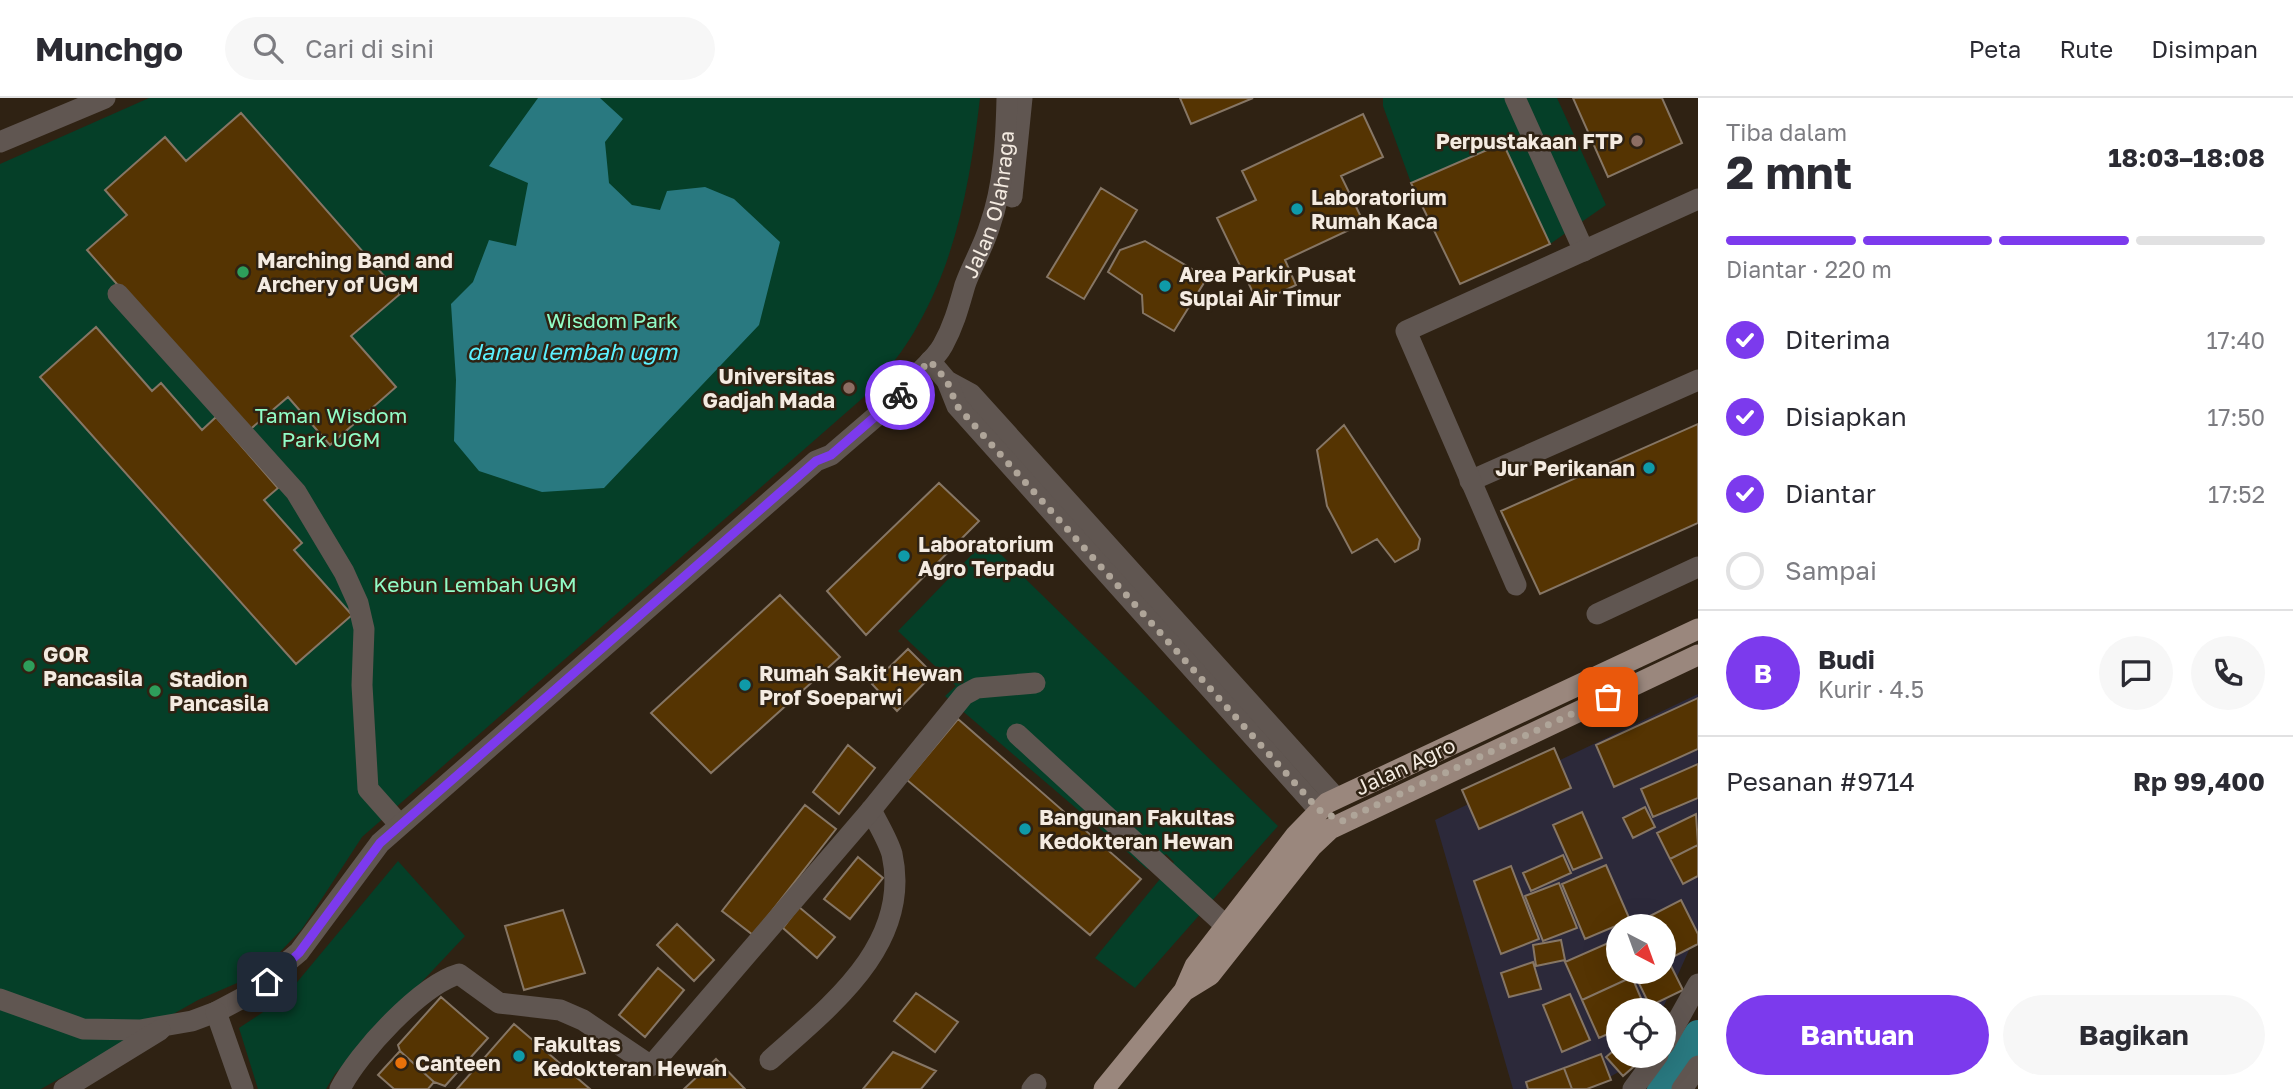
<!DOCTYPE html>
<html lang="id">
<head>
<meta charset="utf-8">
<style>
	body { margin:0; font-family:"Golos Text",sans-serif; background:#f7f7f7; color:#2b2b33; height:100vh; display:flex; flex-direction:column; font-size:26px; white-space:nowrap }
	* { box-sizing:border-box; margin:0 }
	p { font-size:23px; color:#7c7c81 }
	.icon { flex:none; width:38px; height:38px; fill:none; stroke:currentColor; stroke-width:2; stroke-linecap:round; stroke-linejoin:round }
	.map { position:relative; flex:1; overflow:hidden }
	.side { display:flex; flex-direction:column; background:#fff; width:595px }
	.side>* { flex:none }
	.needle { width:46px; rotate:139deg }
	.controls { position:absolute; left:1606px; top:816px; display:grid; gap:14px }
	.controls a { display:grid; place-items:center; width:70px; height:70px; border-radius:50%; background:#fff; box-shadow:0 7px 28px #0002; font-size:35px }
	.pin { position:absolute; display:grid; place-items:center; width:60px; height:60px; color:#fff; margin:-30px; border-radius:14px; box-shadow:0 4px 10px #0006 }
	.courier { position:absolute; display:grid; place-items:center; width:70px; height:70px; margin:-35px; border:5px solid #7c3aed; border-radius:50%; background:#fff; color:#222; box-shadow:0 2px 9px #0007 }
	.head em { font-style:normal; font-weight:700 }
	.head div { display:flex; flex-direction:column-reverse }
	.head { display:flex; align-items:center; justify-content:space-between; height:119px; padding:0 28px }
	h1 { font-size:46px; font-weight:700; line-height:52px }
	.bar { display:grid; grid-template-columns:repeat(4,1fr); gap:10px 7px; align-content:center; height:84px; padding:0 28px }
	.bar i { height:9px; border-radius:5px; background:#e1e1e2 }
	.bar .current { background:#7c3aed }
	.bar p { grid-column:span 4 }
	.line { display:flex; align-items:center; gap:18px; padding:0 28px; border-top:2px solid #e1e1e2 }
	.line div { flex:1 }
	.round { display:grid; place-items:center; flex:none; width:74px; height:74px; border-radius:37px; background:#f7f7f7 }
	ol { padding:0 28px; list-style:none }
	li { display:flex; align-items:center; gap:21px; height:77px }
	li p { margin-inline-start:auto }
	li .icon { padding:7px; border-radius:50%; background:#7c3aed; color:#fff; stroke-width:4 }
	li:last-child { color:#7c7c81 }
	li i { width:38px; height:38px; border:4px solid #e1e1e2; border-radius:50% }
	.button { display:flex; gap:14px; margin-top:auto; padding:14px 28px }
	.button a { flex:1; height:80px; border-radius:42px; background:#7c3aed; color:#fff; font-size:28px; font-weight:700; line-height:80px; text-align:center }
	.button a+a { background:#f7f7f7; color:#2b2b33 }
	header { display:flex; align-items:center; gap:42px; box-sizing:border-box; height:98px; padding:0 35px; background:#fff; border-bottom:2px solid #e1e1e2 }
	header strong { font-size:33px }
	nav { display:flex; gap:38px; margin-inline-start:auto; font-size:24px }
	.search { width:490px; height:63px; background:#f7f7f7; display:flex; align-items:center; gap:18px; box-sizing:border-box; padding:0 24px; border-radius:38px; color:#7c7c81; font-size:26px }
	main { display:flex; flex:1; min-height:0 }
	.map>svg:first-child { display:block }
</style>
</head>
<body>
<header>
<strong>Munchgo</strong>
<div class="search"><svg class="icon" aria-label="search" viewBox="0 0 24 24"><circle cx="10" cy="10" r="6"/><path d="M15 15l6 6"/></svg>Cari di sini</div>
<nav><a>Peta</a><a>Rute</a><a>Disimpan</a></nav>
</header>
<main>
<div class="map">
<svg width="1698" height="991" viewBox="0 0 1698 991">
	<rect width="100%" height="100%" fill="#2f2213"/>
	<path fill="#2c293a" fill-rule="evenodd" d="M 1698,596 L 1698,832 L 1662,912 L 1619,912 L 1619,957 L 1641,961 L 1589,991 L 1513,991 L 1435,722 ZM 1619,828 L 1664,828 L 1664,873 L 1619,873 Z"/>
	<path fill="#053f28" d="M 149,0 L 980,0 C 971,77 958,156 919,225 C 905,252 885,275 865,298 L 362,739 L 302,831 L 260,875 L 198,902 L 41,991 L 0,991 L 0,66 Z
		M 1383,0 L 1557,0 L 1606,107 L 1550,146 L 1492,50 L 1411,85 L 1383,8 Z
		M 986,442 L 1278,728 L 1135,890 L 1095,860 L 1174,764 L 1166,756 L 1147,771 L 945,598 L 956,588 L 898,533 Z
		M 398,763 L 465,838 L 335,976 L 326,991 L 258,991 L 239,930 L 283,901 Z"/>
	<path fill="#297980" d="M 538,0 L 600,0 L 623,21 L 605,44 L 609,85 L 632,107 L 660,112 L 667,93 L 705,89 L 734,101 L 780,144 L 759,227 L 604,390 L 542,394 L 479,373 L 454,343 L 456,282 L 451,206 L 473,184 L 489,142 L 516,148 L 528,85 L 489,68 Z"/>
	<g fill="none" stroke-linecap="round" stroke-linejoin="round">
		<path stroke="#297980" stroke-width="28" d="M 1661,991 L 1698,936"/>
	</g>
	<path fill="#553402" stroke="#867665" stroke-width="2" d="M 1180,0 L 1253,0 L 1191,26 Z
		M 1573,0 L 1662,0 L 1682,45 L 1608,79 Z
		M 241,15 L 400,196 L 351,238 L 396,289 L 330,347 L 288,299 L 247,334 L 87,152 L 127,117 L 105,92 L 165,39 L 186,63 Z
		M 1363,16 L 1383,59 L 1341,78 L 1364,125 L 1285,162 L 1296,187 L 1258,205 L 1217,120 L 1256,102 L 1242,73 Z
		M 1503,45 L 1550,146 L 1460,186 L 1411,85 Z
		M 1101,90 L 1137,112 L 1084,201 L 1047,179 Z
		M 1145,143 L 1207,180 L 1174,233 L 1143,215 L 1142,197 L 1108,174 L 1120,152 Z
		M 96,229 L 152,293 L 161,285 L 202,332 L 216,319 L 278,390 L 264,402 L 302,445 L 294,452 L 352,517 L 296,566 L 40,279 Z
		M 1698,326 L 1698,425 L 1540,496 L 1501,413 Z
		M 1344,327 L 1420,441 L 1418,451 L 1395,464 L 1377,441 L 1352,455 L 1327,408 L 1317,352 Z
		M 939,385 L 979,423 L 866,537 L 827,493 Z
		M 780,497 L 840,559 L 711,675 L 651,615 Z
		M 908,551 L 933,576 L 897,613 L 872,586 Z
		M 1698,600 L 1698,651 L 1614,689 L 1596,647 Z
		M 958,621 L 1141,781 L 1090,837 L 907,682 Z
		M 848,647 L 875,670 L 839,716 L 813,694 Z
		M 1554,650 L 1571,690 L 1479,731 L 1462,692 Z
		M 1698,666 L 1698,700 L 1653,719 L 1641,691 Z
		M 805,707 L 836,731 L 753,837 L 722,813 Z
		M 1645,709 L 1655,729 L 1633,740 L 1623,720 Z
		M 1582,714 L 1602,760 L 1573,772 L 1553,727 Z
		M 1696,716 L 1698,747 L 1670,761 L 1657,735 Z
		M 1698,747 L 1698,778 L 1683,786 L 1670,761 Z
		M 1563,757 L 1571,775 L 1531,793 L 1523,775 Z
		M 858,759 L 883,780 L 850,821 L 824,801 Z
		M 1606,767 L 1630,822 L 1585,841 L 1562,786 Z
		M 1511,768 L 1539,841 L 1501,856 L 1474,783 Z
		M 1559,785 L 1577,830 L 1543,843 L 1525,798 Z
		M 1681,802 L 1698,836 L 1698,846 L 1671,860 L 1664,847 L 1664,828 L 1655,828 L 1650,818 Z
		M 799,809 L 835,839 L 817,860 L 783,830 Z
		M 563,812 L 585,875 L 524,892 L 505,828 Z
		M 677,826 L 714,862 L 694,883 L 657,847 Z
		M 1561,842 L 1565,862 L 1536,868 L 1533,847 Z
		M 1615,842 L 1619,851 L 1619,873 L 1629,873 L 1632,879 L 1582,902 L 1565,864 Z
		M 1664,854 L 1683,892 L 1650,908 L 1633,873 L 1664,873 Z
		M 1533,864 L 1541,891 L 1509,899 L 1501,875 Z
		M 658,870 L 684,892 L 645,939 L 619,917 Z
		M 1632,879 L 1646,912 L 1619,912 L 1619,931 L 1599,940 L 1582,902 Z
		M 916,895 L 958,924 L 935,954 L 894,923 Z
		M 1570,896 L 1590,942 L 1562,954 L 1543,907 Z
		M 441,899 L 488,940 L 445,988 L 434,984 L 400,953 L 398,947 Z
		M 514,926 L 590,991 L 457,991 Z
		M 1619,948 L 1619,957 L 1647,957 L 1623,978 L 1606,959 Z
		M 400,953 L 434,984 L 428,991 L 394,991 L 378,977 Z
		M 893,954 L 936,973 L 921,991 L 863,991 Z
		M 1601,956 L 1611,982 L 1587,991 L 1572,991 L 1564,970 Z
		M 716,961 L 745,991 L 684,991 Z
		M 1564,970 L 1572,991 L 1528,991 L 1526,984 Z"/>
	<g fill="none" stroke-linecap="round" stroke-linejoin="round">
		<g stroke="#605651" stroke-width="21">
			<path d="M 1515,0 L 1584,153"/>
			<path d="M 0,44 L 105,0"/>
			<path d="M 1012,99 L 1022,0"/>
			<path d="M 118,196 L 296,394 L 344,474 L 358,505 L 364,531 L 362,587 L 368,691 L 400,727"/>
			<path d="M 930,263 L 947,283 L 971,296 L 1336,700"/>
			<path d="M 947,283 L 957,308 L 1319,712"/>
			<path d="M 1470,383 L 1698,282"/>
			<path d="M 1516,487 L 1406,233 L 1698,101"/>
			<path d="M 1597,516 L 1698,469"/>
			<path d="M 1017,636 L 1226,828"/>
			<path id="s1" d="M 0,901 L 83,931 L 140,932 L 192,923 L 216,914 L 248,897 L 299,854 L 380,745 L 816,363 L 831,357 L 902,296 C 912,276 933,266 943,247 C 954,227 959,208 965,187 C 972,167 984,148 990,127 C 1004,87 1006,43 1007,0"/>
			<path d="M 216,914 L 243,991"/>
			<path d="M 1664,947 L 1698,886"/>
			<path d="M 770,962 C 829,909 912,847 892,756 C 888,742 878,726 871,712"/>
			<path d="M 64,991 L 160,932"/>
			<path d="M 340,991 C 358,955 421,887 459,876 L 499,905 L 560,912 L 583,922 L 651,968 L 871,712 L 964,597 L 977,590 L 1035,585"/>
			<path d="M 1032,991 L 1036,986"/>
			<path d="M 1633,991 L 1658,957"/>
			<path d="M 1682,991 L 1698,968"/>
		</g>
		<path stroke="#9a877d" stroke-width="21" d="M 1184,893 L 1210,877 L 1312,748 L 1330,731 L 1698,557
			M 1104,991 L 1184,893 L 1195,868 L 1296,737 L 1327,705 L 1698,531"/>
	</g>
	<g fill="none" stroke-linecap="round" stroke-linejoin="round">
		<path stroke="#afa599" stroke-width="7" stroke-dasharray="0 12.6" d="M 900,297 L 909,282 L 930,263 L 947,283 L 957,308 L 1319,712 L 1342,723 L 1608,599"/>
		<path stroke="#7c3aed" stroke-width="9" d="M 267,884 L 299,855 L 380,745 L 816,363 L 831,357 L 900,297"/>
	</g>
	<g fill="#8d6e63" stroke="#2f2213" stroke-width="2.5">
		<circle cx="1637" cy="43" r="7"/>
		<circle cx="849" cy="290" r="7"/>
	</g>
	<g fill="#0f9aa8" stroke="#2f2213" stroke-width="2.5">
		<circle cx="1297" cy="111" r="7"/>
		<circle cx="1165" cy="188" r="7"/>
		<circle cx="1649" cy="370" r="7"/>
		<circle cx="904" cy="458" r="7"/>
		<circle cx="745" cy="587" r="7"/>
		<circle cx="1025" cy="731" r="7"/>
		<circle cx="519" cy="958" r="7"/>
	</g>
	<g fill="#2e9e5b" stroke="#2f2213" stroke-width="2.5">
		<circle cx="243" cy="174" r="7"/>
		<circle cx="29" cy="568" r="7"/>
		<circle cx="155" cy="593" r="7"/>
	</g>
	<circle fill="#e8710a" stroke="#2f2213" stroke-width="2.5" cx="401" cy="965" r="7"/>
	<g text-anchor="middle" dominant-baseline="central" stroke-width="5" stroke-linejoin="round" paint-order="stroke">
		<g font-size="21" font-weight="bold" fill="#f4ebe1" stroke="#2f2213" text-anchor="start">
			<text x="1623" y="43" text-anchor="end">Perpustakaan FTP</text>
			<text x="1311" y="99">Laboratorium<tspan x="1311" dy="24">Rumah Kaca</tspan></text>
			<text x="257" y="162">Marching Band and<tspan x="257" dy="24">Archery of UGM</tspan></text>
			<text x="1179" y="176">Area Parkir Pusat<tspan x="1179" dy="24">Suplai Air Timur</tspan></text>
			<text x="835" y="278" text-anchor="end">Universitas<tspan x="835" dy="24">Gadjah Mada</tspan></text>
			<text x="1635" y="370" text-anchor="end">Jur Perikanan</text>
			<text x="918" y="446">Laboratorium<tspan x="918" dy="24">Agro Terpadu</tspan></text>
			<text x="43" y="556">GOR<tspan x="43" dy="24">Pancasila</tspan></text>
			<text x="759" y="575">Rumah Sakit Hewan<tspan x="759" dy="24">Prof Soeparwi</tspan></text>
			<text x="169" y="581">Stadion<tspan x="169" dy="24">Pancasila</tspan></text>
			<text x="1039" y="719">Bangunan Fakultas<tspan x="1039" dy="24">Kedokteran Hewan</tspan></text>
			<text x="533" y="946">Fakultas<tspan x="533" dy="24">Kedokteran Hewan</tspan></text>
			<text x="415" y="965">Canteen</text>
		</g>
		<g font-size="21" fill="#f4ebe1" stroke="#2f2213">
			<text stroke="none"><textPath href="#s1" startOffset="1365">Jalan Olahraga</textPath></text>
			<text transform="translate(1405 668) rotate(-25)">Jalan Agro</text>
		</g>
		<g font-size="21" fill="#91fdc7" stroke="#2f2213">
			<text x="612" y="222">Wisdom Park</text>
			<text x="331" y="317">Taman Wisdom<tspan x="331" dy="24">Park UGM</tspan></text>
			<text x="475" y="486">Kebun Lembah UGM</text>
		</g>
		<g font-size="23" font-style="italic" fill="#5cf1ff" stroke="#2f2213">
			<text x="572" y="253">danau lembah ugm</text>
		</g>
	</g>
</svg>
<div class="controls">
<a><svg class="needle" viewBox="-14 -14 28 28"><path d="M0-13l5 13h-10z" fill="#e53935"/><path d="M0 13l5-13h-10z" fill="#7c7c81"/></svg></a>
<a><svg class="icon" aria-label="locate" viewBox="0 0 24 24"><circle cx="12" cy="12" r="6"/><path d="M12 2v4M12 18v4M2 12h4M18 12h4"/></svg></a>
</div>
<div class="pin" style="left:1608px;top:599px;background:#ea580c"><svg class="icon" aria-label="bag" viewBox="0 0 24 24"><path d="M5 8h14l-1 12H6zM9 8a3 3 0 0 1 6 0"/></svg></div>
<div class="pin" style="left:267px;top:884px;background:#1f2937"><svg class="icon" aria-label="home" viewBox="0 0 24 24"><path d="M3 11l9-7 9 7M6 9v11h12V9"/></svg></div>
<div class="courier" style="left:900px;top:297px"><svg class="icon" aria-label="bike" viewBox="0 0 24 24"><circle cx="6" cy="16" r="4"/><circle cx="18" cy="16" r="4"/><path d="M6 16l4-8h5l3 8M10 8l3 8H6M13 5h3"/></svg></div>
</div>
<section class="side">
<div class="head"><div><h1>2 mnt</h1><p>Tiba dalam</p></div><em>18:03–18:08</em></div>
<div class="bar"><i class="current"></i><i class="current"></i><i class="current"></i><i></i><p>Diantar · 220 m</p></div>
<ol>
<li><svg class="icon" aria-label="check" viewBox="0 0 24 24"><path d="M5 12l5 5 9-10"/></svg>Diterima<p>17:40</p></li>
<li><svg class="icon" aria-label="check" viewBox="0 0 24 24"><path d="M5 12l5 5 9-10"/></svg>Disiapkan<p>17:50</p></li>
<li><svg class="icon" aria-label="check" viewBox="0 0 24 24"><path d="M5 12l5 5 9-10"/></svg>Diantar<p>17:52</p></li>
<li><i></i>Sampai</li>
</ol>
<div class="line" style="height:126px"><b class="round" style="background:#7c3aed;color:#fff">B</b><div><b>Budi</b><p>Kurir · 4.5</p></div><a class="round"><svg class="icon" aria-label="chat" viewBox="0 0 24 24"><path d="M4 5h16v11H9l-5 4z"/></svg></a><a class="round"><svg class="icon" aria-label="phone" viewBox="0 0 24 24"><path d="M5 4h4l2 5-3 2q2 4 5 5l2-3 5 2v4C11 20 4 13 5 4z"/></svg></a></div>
<div class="line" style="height:91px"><div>Pesanan #9714</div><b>Rp 99,400</b></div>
<div class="button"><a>Bantuan</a><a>Bagikan</a></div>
</section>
</main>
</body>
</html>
